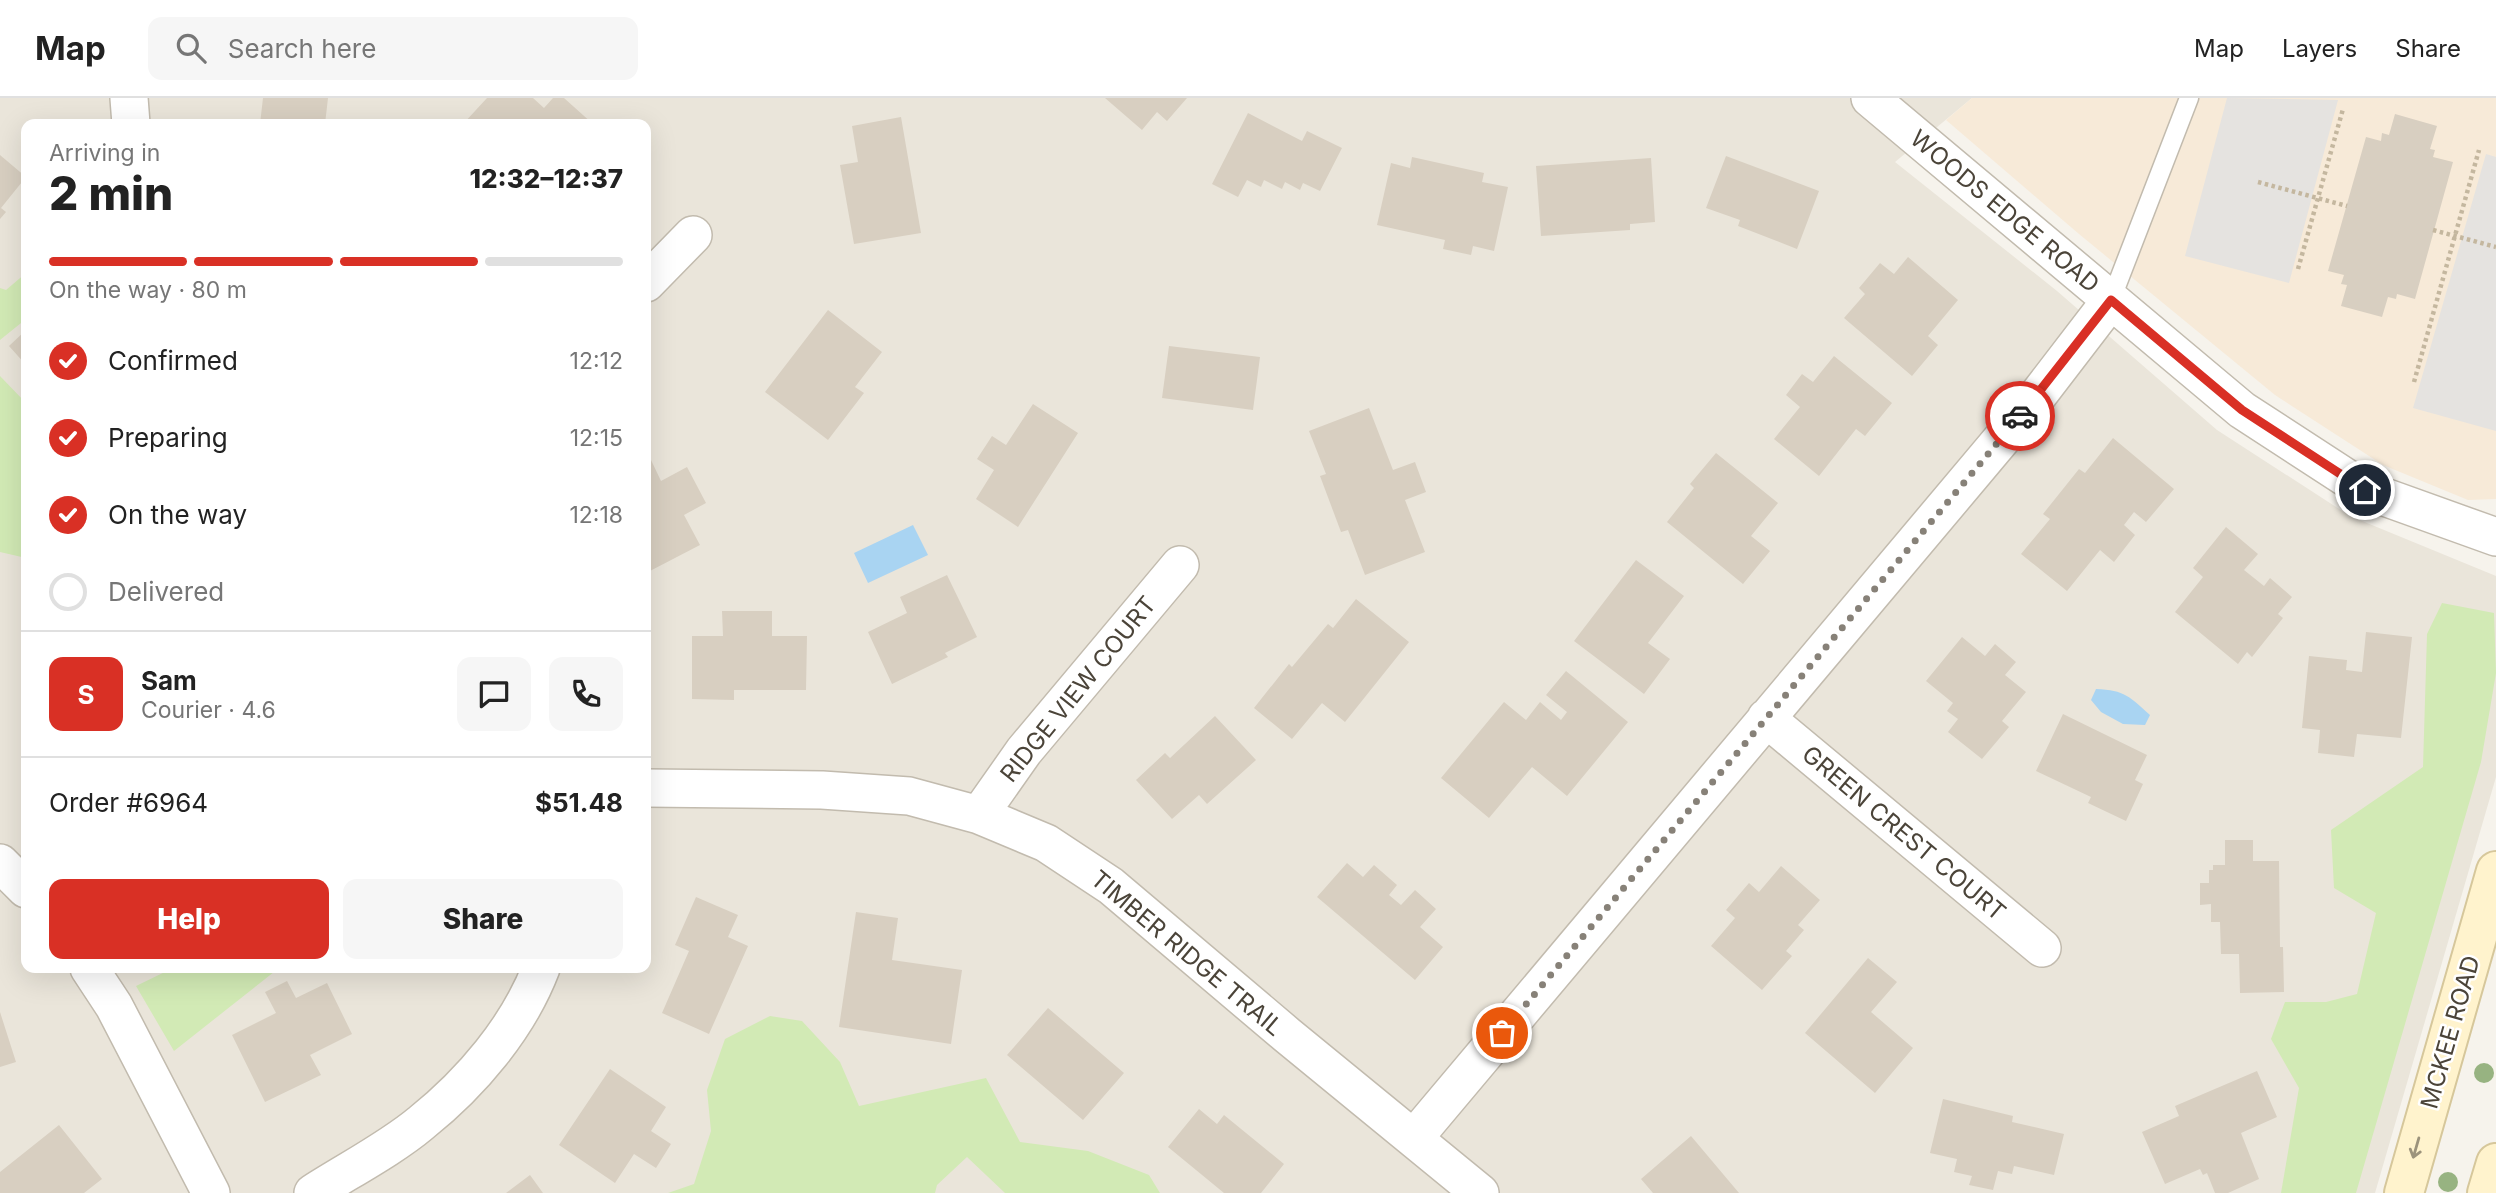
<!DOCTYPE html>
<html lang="en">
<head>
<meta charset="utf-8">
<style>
	body { margin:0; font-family:Inter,sans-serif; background:#f6f6f6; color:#222; height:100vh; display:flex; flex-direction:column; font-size:26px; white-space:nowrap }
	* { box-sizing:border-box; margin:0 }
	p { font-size:23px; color:#767676 }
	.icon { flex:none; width:38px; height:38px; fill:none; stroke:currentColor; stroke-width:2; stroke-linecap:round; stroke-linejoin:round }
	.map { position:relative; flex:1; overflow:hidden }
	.panel { position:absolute; left:21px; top:21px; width:630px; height:854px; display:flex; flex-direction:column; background:#fff; border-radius:14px; box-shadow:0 7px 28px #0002 }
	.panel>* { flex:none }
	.pin { position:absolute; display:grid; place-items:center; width:60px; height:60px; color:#fff; margin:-30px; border:4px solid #fff; border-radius:50%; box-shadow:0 2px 7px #0007 }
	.courier { position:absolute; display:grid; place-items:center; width:70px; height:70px; margin:-35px; border:5px solid #d93025; border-radius:50%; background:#fff; color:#222; box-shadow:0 2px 9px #0007 }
	.headline em { font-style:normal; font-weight:800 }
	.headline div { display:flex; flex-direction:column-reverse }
	.headline { display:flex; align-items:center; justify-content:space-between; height:119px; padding:0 28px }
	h1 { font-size:46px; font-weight:800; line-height:52px }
	.bar { display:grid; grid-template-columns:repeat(4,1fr); gap:10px 7px; align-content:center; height:84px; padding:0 28px }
	.bar i { height:9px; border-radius:5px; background:#e0e0e0 }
	.bar .active { background:#d93025 }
	.bar p { grid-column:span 4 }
	.line { display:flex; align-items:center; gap:18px; padding:0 28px; border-top:2px solid #e0e0e0 }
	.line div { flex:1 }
	.round { display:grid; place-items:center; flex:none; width:74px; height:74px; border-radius:14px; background:#f6f6f6 }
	ol { padding:0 28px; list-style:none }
	li { display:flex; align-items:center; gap:21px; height:77px }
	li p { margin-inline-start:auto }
	li .icon { padding:7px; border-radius:50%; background:#d93025; color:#fff; stroke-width:4 }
	li:last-child { color:#767676 }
	li i { width:38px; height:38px; border:4px solid #e0e0e0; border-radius:50% }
	.primary-button { display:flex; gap:14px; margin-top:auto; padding:14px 28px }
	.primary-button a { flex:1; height:80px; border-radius:14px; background:#d93025; color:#fff; font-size:28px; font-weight:800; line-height:80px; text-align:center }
	.primary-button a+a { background:#f6f6f6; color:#222 }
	header { display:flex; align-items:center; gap:42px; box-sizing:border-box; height:98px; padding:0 35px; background:#fff; border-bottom:2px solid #e0e0e0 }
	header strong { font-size:33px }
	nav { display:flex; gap:38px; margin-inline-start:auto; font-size:24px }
	.search { width:490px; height:63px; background:#f6f6f6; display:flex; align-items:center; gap:18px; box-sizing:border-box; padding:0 24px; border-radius:14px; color:#767676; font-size:26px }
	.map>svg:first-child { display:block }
</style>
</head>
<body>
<header>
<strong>Map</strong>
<div class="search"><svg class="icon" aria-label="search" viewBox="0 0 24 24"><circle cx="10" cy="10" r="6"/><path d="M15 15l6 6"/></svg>Search here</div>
<nav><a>Map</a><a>Layers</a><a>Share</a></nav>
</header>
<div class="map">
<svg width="2496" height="1095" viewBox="0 0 2496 1095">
	<rect width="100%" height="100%" fill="#f6f3ec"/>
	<path fill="#eae5da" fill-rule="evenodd" d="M 0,0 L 1972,0 L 1895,64 L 2057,193 L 2217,332 L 2350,418 L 2496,478 L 2496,679 L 2375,1095 L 0,1095 ZM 26,26 L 646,26 L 646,870 L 26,870 Z"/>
	<path fill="#f7ead8" d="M 1972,0 L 2496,0 L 2496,401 L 2468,402 L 2383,367 L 2275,297 L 2079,136 L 1946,22 Z"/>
	<path fill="#d2eab5" d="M 26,175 L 26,221 L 0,242 L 0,190 L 6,192 Z
		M 0,278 L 26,305 L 26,460 L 0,454 Z
		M 2442,505 L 2494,515 L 2496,575 L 2481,664 L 2356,1095 L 2281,1095 L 2299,990 L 2271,941 L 2285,904 L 2326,904 L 2357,896 L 2376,815 L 2334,790 L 2331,732 L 2423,669 L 2427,536 Z
		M 173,870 L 279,870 L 174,953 L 136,888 Z
		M 770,918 L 802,923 L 840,964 L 859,1008 L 986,980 L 1020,1044 L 1088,1053 L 1149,1077 L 1160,1095 L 1005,1095 L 967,1059 L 937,1087 L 935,1095 L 668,1095 L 694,1086 L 711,1033 L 707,992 L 725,941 Z"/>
	<path fill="#e5e3e0" d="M 2227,0 L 2338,2 L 2289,185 L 2185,158 Z
		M 2486,56 L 2496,59 L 2496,333 L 2413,310 Z"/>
	<path fill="#a9d4f2" d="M 913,427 L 928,457 L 868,485 L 854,455 Z
		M 2096,591 C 2125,592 2130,599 2150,617 L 2145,627 L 2123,626 L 2101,614 L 2091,602 Z"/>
	<path fill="#d8cfc1" d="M 263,0 L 328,0 L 325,26 L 260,26 Z
		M 487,0 L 533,0 L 544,10 L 553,0 L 564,0 L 593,26 L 463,26 Z
		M 1105,0 L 1187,0 L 1167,23 L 1157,14 L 1142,32 Z
		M 1248,15 L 1302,43 L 1307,33 L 1342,50 L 1320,93 L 1303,85 L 1300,92 L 1285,84 L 1282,91 L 1264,82 L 1261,89 L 1247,82 L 1238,99 L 1212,86 Z
		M 2395,16 L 2437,28 L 2430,51 L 2435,52 L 2433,59 L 2453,64 L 2415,201 L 2397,196 L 2396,201 L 2388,199 L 2382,219 L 2341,208 L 2347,187 L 2341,186 L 2344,177 L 2328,173 L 2366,39 L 2381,43 L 2382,35 L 2389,37 Z
		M 901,19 L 921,135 L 854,146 L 840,67 L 858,64 L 852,28 Z
		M 0,57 L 26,79 L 1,110 L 6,114 L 0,121 Z
		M 1726,58 L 1819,93 L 1797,151 L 1738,128 L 1740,122 L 1706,110 Z
		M 1412,59 L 1484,75 L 1482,84 L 1508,89 L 1494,153 L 1473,148 L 1471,157 L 1443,151 L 1445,142 L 1377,127 L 1391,65 L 1410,70 Z
		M 1651,60 L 1655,124 L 1630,126 L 1630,132 L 1541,138 L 1536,68 Z
		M 1908,159 L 1958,202 L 1928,238 L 1938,247 L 1912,278 L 1844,220 L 1865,196 L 1859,190 L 1880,165 L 1894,176 Z
		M 828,212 L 882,254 L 855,289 L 864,295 L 828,342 L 765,294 Z
		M 26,232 L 26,267 L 9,248 Z
		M 1169,248 L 1260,259 L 1253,312 L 1162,300 Z
		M 1834,258 L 1892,305 L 1865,338 L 1856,331 L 1819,378 L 1774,341 L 1800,309 L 1786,297 L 1802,276 L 1813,284 Z
		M 1033,306 L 1078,335 L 1018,429 L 976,401 L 994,372 L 977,361 L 992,338 L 1006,347 Z
		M 1369,310 L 1393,372 L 1415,364 L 1426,394 L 1405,402 L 1425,454 L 1365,477 L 1348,432 L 1341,434 L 1320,378 L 1326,376 L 1309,333 Z
		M 2113,340 L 2174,391 L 2146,424 L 2134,414 L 2124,427 L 2135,437 L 2114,464 L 2100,452 L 2067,493 L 2021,456 L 2050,421 L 2043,416 L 2079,371 L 2085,375 Z
		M 1716,355 L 1778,405 L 1751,438 L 1770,453 L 1743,486 L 1667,424 L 1694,390 L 1690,386 Z
		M 651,362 L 661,383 L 687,369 L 706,405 L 684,417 L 700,447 L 648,474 L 646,469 L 646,365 Z
		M 2226,429 L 2258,456 L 2244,472 L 2264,488 L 2270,480 L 2292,499 L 2278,516 L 2283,520 L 2252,559 L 2247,554 L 2238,566 L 2175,514 L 2203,479 L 2193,470 Z
		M 1636,462 L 1684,498 L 1648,545 L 1670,561 L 1644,596 L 1574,543 Z
		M 947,477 L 977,539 L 945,555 L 948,559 L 892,586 L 868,534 L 907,515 L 900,499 Z
		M 1356,501 L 1409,544 L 1345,624 L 1322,605 L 1292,641 L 1254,610 L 1289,566 L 1292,569 L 1328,526 L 1333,530 Z
		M 722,513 L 772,513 L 772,538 L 807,538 L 806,592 L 734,592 L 734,602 L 692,601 L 692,538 L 723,538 Z
		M 2366,534 L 2412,539 L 2401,640 L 2357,636 L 2354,659 L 2318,655 L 2320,632 L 2302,630 L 2309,558 L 2347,562 L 2346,572 L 2362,574 Z
		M 1962,539 L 1985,558 L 1995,546 L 2016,564 L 2005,577 L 2026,594 L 2002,623 L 2009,629 L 1982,661 L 1948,634 L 1958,621 L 1947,613 L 1953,605 L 1926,583 Z
		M 1566,573 L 1628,624 L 1567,698 L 1532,669 L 1489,720 L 1441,680 L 1504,604 L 1526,622 L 1540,604 L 1561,622 L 1567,614 L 1546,597 Z
		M 2063,616 L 2147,657 L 2135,682 L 2143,686 L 2126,723 L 2088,705 L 2091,699 L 2036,673 Z
		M 1215,618 L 1256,662 L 1207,706 L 1199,697 L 1172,721 L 1136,682 L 1165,655 L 1170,660 Z
		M 2225,742 L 2253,742 L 2253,763 L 2279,763 L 2280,849 L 2283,849 L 2284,894 L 2240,895 L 2239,856 L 2221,856 L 2220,824 L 2211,824 L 2211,806 L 2200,807 L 2200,785 L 2209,785 L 2209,772 L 2213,772 L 2213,767 L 2225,767 Z
		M 1347,765 L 1363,779 L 1374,767 L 1397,787 L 1389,797 L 1401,807 L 1415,792 L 1436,811 L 1420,829 L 1443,849 L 1415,882 L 1317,799 Z
		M 1781,768 L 1820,802 L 1798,827 L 1804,832 L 1786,853 L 1792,858 L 1762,892 L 1711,848 L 1735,820 L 1726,812 L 1749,785 L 1759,794 Z
		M 696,799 L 738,817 L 728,839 L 748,848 L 709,936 L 662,915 L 689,853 L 675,847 Z
		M 856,814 L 898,820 L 892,862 L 962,872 L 951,946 L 839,929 Z
		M 1868,860 L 1897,884 L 1871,914 L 1913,950 L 1875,995 L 1805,935 Z
		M 287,883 L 296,900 L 327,885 L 352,936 L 310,957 L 321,977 L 265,1004 L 232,937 L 276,915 L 265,894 Z
		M 1048,910 L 1124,975 L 1083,1022 L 1007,957 Z
		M 0,914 L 16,964 L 0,969 Z
		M 610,971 L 666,1009 L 651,1033 L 671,1046 L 656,1070 L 634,1056 L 615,1085 L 559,1047 Z
		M 2257,973 L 2277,1019 L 2241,1035 L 2259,1081 L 2228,1095 L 2215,1095 L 2207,1075 L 2203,1077 L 2200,1071 L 2165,1086 L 2142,1034 L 2179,1018 L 2175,1008 Z
		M 1943,1001 L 2013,1018 L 2012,1024 L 2064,1036 L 2054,1077 L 2014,1068 L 2012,1076 L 1998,1073 L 1993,1092 L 1969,1087 L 1972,1078 L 1954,1074 L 1957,1061 L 1930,1055 Z
		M 1199,1011 L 1217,1026 L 1224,1017 L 1284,1066 L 1261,1095 L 1224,1095 L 1168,1049 Z
		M 59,1027 L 102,1081 L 84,1095 L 0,1095 L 0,1074 Z
		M 1691,1038 L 1739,1095 L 1653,1095 L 1641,1081 Z
		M 530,1077 L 543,1095 L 506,1095 Z"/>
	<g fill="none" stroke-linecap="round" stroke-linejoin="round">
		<g stroke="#c2bbae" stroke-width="21">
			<path id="lane" d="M 2111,202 L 2189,0"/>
		</g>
		<g stroke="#c2bbae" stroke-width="40">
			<path id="street" d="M 129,0 L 131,26
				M 1870,0 L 2242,312 L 2365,392 L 2496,439
				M 646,185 L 693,137
				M 1766,620 L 2042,850
				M 646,690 L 822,692 L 909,698 L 979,717 L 1046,745 L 1111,788 L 1287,937 L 1480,1095
				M 979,717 L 1024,653 L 1180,467
				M 0,765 L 26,791
				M 89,870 L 114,908 L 211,1095
				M 1414,1040 L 2032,305 L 2111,202
				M 313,1095 C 347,1073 390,1051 421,1025 C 471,985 518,930 541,870"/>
		</g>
		<g stroke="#d6c79b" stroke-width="42">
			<path id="secondary" d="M 2404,1095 L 2496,773
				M 2487,1095 L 2496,1065"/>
		</g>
		<path stroke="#c4b79f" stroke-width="4.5" stroke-dasharray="3.5 3.5" stroke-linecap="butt" d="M 2258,84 L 2347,108
			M 2433,132 L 2496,149
			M 2298,171 L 2343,11
			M 2414,284 L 2479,52"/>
		<use href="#lane" stroke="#fff" stroke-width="18"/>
		<use href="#street" stroke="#fff" stroke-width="37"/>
		<use href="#secondary" stroke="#fff3cd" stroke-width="38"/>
	</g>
	<g fill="#97b381">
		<circle cx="2484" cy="975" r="10"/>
		<circle cx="2448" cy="1084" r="10"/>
	</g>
	<defs><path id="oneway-shaft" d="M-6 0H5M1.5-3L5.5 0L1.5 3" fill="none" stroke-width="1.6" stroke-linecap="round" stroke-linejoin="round" transform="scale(1.75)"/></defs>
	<use stroke="#9c937c" href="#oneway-shaft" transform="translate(2416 1050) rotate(106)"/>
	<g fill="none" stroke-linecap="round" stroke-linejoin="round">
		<path stroke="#878178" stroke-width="7" stroke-dasharray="0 12.6" d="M 1502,935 L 2020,318"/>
		<path stroke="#d93025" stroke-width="9" d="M 2020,318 L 2111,202 L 2242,312 L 2365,392"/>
	</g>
	<g text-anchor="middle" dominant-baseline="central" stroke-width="5" stroke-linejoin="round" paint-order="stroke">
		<g font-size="24" fill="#4b4439" stroke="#fff">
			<text transform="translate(2005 113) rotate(40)">WOODS EDGE ROAD</text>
			<text transform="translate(1078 591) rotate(-51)">RIDGE VIEW COURT</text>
			<text transform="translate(1904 735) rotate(40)">GREEN CREST COURT</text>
			<text transform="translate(1187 855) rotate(40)">TIMBER RIDGE TRAIL</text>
			<text transform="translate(2450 934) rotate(-74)">MCKEE ROAD</text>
		</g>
	</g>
</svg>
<div class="pin" style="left:1502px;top:935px;background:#ea580c"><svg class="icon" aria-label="bag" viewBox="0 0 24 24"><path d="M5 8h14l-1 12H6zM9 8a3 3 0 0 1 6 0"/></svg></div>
<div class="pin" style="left:2365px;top:392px;background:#1f2937"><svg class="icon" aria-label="home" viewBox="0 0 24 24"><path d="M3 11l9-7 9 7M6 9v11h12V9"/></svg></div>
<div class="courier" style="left:2020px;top:318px"><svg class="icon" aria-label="car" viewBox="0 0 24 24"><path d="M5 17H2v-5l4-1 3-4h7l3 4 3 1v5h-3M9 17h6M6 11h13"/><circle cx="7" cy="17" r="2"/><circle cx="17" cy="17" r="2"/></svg></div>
<section class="panel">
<div class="headline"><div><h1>2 min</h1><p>Arriving in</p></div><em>12:32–12:37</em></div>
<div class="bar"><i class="active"></i><i class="active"></i><i class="active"></i><i></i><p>On the way · 80 m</p></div>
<ol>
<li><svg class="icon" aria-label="check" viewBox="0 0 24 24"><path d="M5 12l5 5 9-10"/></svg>Confirmed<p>12:12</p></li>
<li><svg class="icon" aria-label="check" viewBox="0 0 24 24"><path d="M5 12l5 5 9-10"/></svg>Preparing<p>12:15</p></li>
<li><svg class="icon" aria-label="check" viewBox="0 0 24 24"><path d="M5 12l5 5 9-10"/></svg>On the way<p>12:18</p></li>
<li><i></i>Delivered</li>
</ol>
<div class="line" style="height:126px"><b class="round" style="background:#d93025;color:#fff">S</b><div><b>Sam</b><p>Courier · 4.6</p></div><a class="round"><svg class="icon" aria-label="chat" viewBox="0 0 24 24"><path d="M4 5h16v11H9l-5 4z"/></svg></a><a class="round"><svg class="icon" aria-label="phone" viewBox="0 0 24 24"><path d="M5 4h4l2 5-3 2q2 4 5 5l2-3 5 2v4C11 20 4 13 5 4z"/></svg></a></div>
<div class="line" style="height:91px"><div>Order #6964</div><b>$51.48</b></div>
<div class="primary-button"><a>Help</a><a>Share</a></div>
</section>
</div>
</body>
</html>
